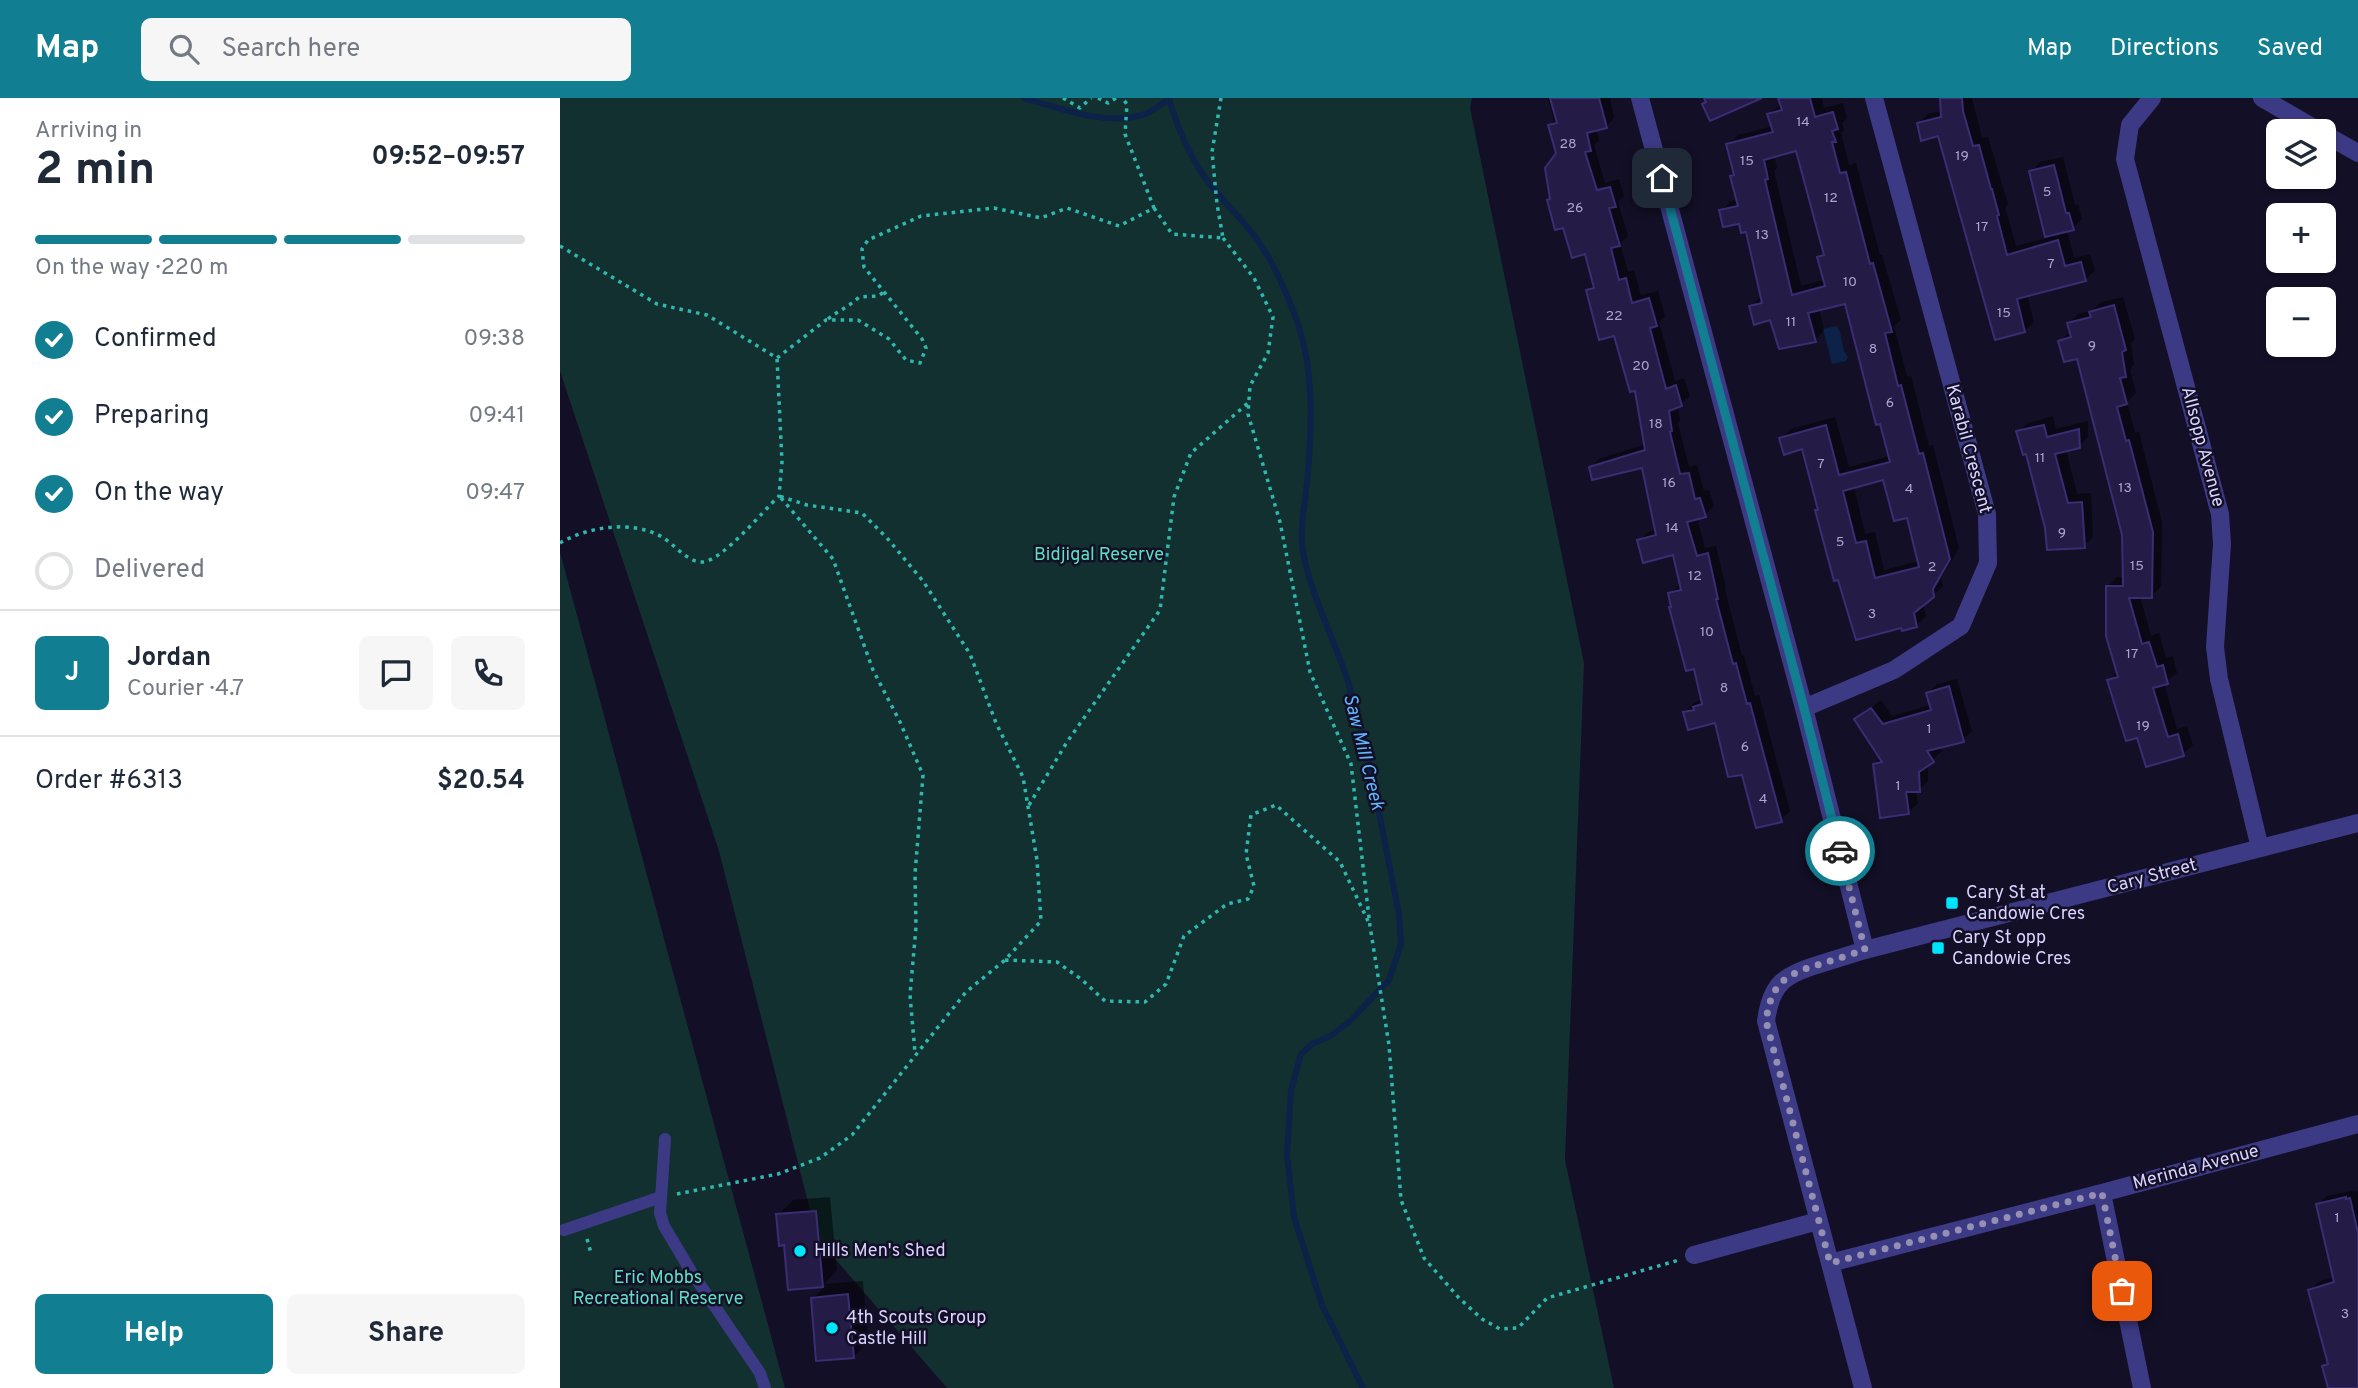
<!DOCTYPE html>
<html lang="en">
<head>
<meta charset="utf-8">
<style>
	body { margin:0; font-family:Overpass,sans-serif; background:#f6f6f7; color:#1f2937; height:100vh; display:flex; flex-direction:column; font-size:26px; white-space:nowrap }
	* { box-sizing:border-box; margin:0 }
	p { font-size:23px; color:#747a83 }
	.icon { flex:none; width:38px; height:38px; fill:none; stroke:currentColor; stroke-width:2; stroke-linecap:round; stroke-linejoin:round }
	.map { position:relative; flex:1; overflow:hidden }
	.drawer { display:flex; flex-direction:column; background:#fff; width:560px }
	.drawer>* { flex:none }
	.tools { position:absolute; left:1706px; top:21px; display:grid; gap:14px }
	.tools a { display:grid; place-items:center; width:70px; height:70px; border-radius:10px; background:#fff; box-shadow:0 2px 5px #0004; font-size:35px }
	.pin { position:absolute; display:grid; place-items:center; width:60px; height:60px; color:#fff; margin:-30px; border-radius:14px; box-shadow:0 4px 10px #0006 }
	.courier { position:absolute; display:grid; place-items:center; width:70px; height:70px; margin:-35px; border:5px solid #117e91; border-radius:50%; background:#fff; color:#222; box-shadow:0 2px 9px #0007 }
	.headline em { font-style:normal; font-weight:700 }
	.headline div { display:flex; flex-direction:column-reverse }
	.headline { display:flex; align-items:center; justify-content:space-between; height:119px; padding:0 35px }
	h1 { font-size:46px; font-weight:700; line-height:52px }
	.bar { display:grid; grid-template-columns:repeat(4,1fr); gap:10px 7px; align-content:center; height:84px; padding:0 35px }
	.bar i { height:9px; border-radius:5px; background:#e0e1e3 }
	.bar .current { background:#117e91 }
	.bar p { grid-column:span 4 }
	.line { display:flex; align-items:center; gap:18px; padding:0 35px; border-top:2px solid #e0e1e3 }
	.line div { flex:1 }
	.round { display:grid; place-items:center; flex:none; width:74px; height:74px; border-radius:10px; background:#f6f6f7 }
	ol { padding:0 35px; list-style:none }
	li { display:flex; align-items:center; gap:21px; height:77px }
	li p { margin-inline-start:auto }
	li .icon { padding:7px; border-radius:50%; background:#117e91; color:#fff; stroke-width:4 }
	li:last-child { color:#747a83 }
	li i { width:38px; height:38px; border:4px solid #e0e1e3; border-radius:50% }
	.cta { display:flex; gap:14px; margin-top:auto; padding:14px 35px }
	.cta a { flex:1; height:80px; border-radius:10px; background:#117e91; color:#fff; font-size:28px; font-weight:700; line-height:80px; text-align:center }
	.cta a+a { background:#f6f6f7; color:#1f2937 }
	header { display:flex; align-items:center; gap:42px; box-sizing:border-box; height:98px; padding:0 35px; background:#117e91; color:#fff }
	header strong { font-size:33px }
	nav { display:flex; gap:38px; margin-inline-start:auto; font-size:24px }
	.search { width:490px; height:63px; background:#f6f6f7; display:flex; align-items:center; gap:18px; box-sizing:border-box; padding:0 24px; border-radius:10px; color:#747a83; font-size:26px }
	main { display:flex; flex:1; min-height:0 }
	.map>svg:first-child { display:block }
</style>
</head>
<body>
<header>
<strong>Map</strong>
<div class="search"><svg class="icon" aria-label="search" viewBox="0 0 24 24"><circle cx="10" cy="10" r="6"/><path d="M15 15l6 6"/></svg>Search here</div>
<nav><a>Map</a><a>Directions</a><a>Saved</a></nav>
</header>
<main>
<section class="drawer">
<div class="headline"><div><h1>2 min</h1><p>Arriving in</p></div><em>09:52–09:57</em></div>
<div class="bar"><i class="current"></i><i class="current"></i><i class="current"></i><i></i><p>On the way · 220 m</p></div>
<ol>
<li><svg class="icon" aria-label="check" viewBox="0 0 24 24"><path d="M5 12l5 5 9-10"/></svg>Confirmed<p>09:38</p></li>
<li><svg class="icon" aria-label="check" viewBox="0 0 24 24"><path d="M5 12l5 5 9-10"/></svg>Preparing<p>09:41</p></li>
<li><svg class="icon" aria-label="check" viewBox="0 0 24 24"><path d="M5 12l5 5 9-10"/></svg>On the way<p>09:47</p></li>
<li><i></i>Delivered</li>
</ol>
<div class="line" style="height:126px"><b class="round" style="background:#117e91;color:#fff">J</b><div><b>Jordan</b><p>Courier · 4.7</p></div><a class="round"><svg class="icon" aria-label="chat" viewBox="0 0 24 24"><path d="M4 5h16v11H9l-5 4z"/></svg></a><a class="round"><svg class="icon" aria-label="phone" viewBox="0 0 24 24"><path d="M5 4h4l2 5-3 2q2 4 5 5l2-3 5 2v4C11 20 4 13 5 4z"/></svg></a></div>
<div class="line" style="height:91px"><div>Order #6313</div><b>$20.54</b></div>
<div class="cta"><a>Help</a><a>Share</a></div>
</section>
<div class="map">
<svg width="1798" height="1290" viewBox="0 0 1798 1290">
	<rect width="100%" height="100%" fill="#130f26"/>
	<path fill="#12302f" d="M 0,0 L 912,0 L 910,10 L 1024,565 L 1005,1062 L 1054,1290 L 387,1290 L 257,1140 L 159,753 L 0,273 Z
		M 0,454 L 225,1290 L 0,1290 Z"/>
	<path fill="#0c2248" d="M 1277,228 L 1280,234 L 1284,253 L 1288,259 L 1286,263 L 1272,266 L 1263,231 Z"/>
	<path fill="#0007" fill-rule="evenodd" d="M 988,0 L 1050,0 L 1054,20 L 1046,29 L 1036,31 L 1039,43 L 1034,47 L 1045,85 L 1059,81 L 1064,98 L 1058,104 L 1068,138 L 1060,145 L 1068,174 L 1074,172 L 1081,197 L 1098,193 L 1105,218 L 1099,224 L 1115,283 L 1124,280 L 1130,298 L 1118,308 L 1120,323 L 1118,325 L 1129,369 L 1137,367 L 1144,393 L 1149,392 L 1154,408 L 1145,417 L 1137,419 L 1145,450 L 1156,448 L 1166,490 L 1165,492 L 1182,558 L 1184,557 L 1195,598 L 1199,597 L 1230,713 L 1221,722 L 1184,675 L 1157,623 L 1125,614 L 1134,605 L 1143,601 L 1135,569 L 1110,496 L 1121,486 L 1114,455 L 1079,443 L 1088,434 L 1097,432 L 1084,368 L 1031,370 L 1039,361 L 1086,346 L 1076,291 L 1055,236 L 1028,193 L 1034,186 L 1026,154 L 1004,128 L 988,102 L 991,100 L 998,55 L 990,28 L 994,23 Z
		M 1220,0 L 1262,0 L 1264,10 L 1283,5 L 1287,20 L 1282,25 L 1284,32 L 1281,35 L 1289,67 L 1296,65 L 1320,157 L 1322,157 L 1341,222 L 1334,228 L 1347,279 L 1351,278 L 1369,348 L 1373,347 L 1399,450 L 1381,480 L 1383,488 L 1363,506 L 1366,518 L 1357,527 L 1344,531 L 1257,413 L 1260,410 L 1243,349 L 1221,341 L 1231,331 L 1275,319 L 1289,369 L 1330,358 L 1286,204 L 1259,211 L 1264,232 L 1255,242 L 1191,209 L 1202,198 L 1187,132 L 1181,124 L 1161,113 L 1171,103 L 1178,102 L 1172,79 L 1175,75 L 1168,47 L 1178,37 L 1213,28 L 1209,16 L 1222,6 ZM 1237,51 L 1265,154 L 1259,160 L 1265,182 L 1241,188 L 1214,73 L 1217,70 L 1214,57 ZM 1324,380 L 1348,418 L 1359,463 L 1324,472 L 1315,434 L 1305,436 L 1294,388 Z
		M 1381,0 L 1412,0 L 1422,40 L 1428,39 L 1448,106 L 1445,109 L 1456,148 L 1487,140 L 1471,74 L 1480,64 L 1503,59 L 1515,107 L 1518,106 L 1522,121 L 1513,130 L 1507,132 L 1514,160 L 1530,156 L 1535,172 L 1526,181 L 1467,197 L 1474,224 L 1465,233 L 1379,36 L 1359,25 L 1368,16 L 1382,13 Z
		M 1563,199 L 1575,241 L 1571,245 L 1574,267 L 1570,272 L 1576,295 L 1567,304 L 1575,335 L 1579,334 L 1602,424 L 1601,488 L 1592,498 L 1580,498 L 1591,538 L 1599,535 L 1606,560 L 1613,558 L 1617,575 L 1604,585 L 1617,631 L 1627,628 L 1633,647 L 1623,656 L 1578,637 L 1549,583 L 1558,573 L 1548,489 L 1557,479 L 1565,479 L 1564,437 L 1518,259 L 1500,243 L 1511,233 L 1509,225 L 1518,216 L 1533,212 L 1541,204 Z
		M 1493,318 L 1496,331 L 1528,323 L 1528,339 L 1519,348 L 1506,352 L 1517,396 L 1531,395 L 1533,439 L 1524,448 L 1487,429 L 1467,354 L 1458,334 L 1468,325 Z
		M 1397,581 L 1412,633 L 1403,642 L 1379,648 L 1382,653 L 1368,666 L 1368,683 L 1359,692 L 1356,692 L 1358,705 L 1349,714 L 1315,666 L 1321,660 L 1296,621 L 1321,602 L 1332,618 L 1371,607 L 1368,595 L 1377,586 Z
		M 1794,1092 L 1794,1094 L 1798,1093 L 1798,1288 L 1770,1290 L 1764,1268 L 1769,1264 L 1750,1193 L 1758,1184 L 1775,1179 L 1758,1106 L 1767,1098 Z
		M 270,1099 L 277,1172 L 264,1186 L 303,1183 L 308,1244 L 293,1259 L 253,1200 L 267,1187 L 230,1190 L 226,1145 L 218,1117 L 233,1102 Z"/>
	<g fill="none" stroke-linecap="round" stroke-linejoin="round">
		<path stroke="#0c2248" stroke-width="6" d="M 464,0 C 500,10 544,28 582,17 C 591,14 602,6 610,0
			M 609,1 C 617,28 628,55 644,78 C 660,101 682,120 698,143 C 715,166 727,196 737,223 C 754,271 752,325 748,375 C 746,402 739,428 743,454 C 751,498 775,542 788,584 C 811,660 823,739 839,816 L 841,846 L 829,882 L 790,923 L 772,937 L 752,946 L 741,956 L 731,992 L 727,1057 L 734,1119 L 762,1207 L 803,1290"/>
	</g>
	<path fill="#241b47" stroke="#3b2d73" stroke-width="2" fill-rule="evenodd" d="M 990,0 L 1039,0 L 1047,30 L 1027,35 L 1031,53 L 1025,54 L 1037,92 L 1050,89 L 1056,109 L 1049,110 L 1060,148 L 1051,150 L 1059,182 L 1066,180 L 1072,205 L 1089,200 L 1097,228 L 1090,230 L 1106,291 L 1116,287 L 1122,308 L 1109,313 L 1112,333 L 1110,334 L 1120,376 L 1129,375 L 1135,401 L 1140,400 L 1146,419 L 1127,424 L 1137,458 L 1148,455 L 1158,501 L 1156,501 L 1173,566 L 1176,565 L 1187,606 L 1190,605 L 1222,724 L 1196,730 L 1182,677 L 1168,679 L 1155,625 L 1128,632 L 1123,614 L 1134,612 L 1133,609 L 1142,606 L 1134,571 L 1126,573 L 1109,509 L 1111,509 L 1108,495 L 1121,492 L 1113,457 L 1083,465 L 1077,442 L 1096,437 L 1082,370 L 1032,382 L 1029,369 L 1085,352 L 1075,293 L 1070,294 L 1054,238 L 1039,242 L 1026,192 L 1034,190 L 1025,156 L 1012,160 L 1003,130 L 995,132 L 987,102 L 990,101 L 985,70 L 996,55 L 988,27 L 997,25 Z
		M 1144,0 L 1202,0 L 1150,23 L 1142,6 L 1146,4 Z
		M 1218,0 L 1250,0 L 1255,19 L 1273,14 L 1278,31 L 1272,33 L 1276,44 L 1272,44 L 1280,75 L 1286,74 L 1310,166 L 1313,165 L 1332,234 L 1325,235 L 1338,288 L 1341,287 L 1359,356 L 1363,355 L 1390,461 L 1373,491 L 1374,499 L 1354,515 L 1357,529 L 1342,533 L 1341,530 L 1296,542 L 1278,482 L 1274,483 L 1255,412 L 1258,412 L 1242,351 L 1224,357 L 1219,340 L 1266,327 L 1279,377 L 1330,364 L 1320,326 L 1316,327 L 1285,206 L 1248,215 L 1256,244 L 1219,251 L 1210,222 L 1194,227 L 1189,208 L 1202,205 L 1186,134 L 1181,135 L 1179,126 L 1163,129 L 1159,112 L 1178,108 L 1170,78 L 1174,77 L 1166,46 L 1213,34 L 1207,16 L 1222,12 ZM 1236,53 L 1264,157 L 1257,159 L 1265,188 L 1232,197 L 1205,82 L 1208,81 L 1204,62 ZM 1323,382 L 1334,423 L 1347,420 L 1359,469 L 1315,480 L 1306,443 L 1296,445 L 1283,393 Z
		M 1380,0 L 1402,0 L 1403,13 L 1413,48 L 1419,47 L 1431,91 L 1432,91 L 1439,117 L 1437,118 L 1447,157 L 1498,142 L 1505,168 L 1521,164 L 1526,183 L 1457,201 L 1465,234 L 1435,242 L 1378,38 L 1361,43 L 1357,25 L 1381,19 Z
		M 1494,67 L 1506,115 L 1509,115 L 1514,132 L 1485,139 L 1469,73 Z
		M 1554,207 L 1566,252 L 1562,254 L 1566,279 L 1560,280 L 1567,306 L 1557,309 L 1566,343 L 1569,342 L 1593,434 L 1592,500 L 1569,500 L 1582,546 L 1589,544 L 1597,569 L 1603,567 L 1608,586 L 1593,590 L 1608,639 L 1618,636 L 1624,658 L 1586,669 L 1577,640 L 1566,643 L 1547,582 L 1558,579 L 1546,538 L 1546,488 L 1563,488 L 1562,437 L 1517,261 L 1504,264 L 1498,243 L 1511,239 L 1507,225 L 1531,219 L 1529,214 Z
		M 1484,327 L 1487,339 L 1519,331 L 1520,350 L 1495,356 L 1508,405 L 1522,404 L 1525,450 L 1487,452 L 1485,430 L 1466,356 L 1463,357 L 1456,333 Z
		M 1389,588 L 1404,644 L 1367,653 L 1374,664 L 1359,674 L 1360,694 L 1346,694 L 1349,716 L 1320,720 L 1313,666 L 1322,664 L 1294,621 L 1311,610 L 1323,626 L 1371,612 L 1366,595 Z
		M 1786,1099 L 1786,1101 L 1790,1100 L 1798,1135 L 1798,1290 L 1768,1290 L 1762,1268 L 1768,1266 L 1748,1192 L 1774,1184 L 1756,1106 Z
		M 256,1113 L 263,1189 L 228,1192 L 224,1147 L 219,1148 L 216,1116 Z
		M 288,1196 L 294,1260 L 256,1263 L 251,1200 Z"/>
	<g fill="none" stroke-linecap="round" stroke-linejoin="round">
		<path stroke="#2fb8b0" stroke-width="3.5" stroke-dasharray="3.5 5" stroke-linecap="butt" d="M 503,0 L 520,10 L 531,0
			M 538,0 L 548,5 L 556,0
			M 594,110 L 612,136 L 663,140 L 657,106 L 652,54 L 661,0
			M 663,140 L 694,180 L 713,219 L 708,255 L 690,288 L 688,316 L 720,424 L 750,574 L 791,666 L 810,828 L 829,947 L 841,1102 L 864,1160 L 899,1200 L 922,1221 L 940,1231 L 958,1230 L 987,1200 L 1119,1162
			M 0,148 L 97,206 L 147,217 L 217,260 L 266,222 L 298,222 L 329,241 L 346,262 L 360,265 L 366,250 L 362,241 L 304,169 L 302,151 L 308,142 L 361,118 L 434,110 L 481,120 L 507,110 L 559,128 L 594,110 L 565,36 L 567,6 L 562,0
			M 268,221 C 279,212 289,209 299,199 L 318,198 L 324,194
			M 221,400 L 273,461 L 313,572 L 340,624 L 363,677 L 355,776 L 356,829 L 350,897 L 355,955
			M 0,445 C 29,428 73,422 102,439 C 114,446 128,465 143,464 C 163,462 203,413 219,398 L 222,364 L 217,260
			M 469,707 L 507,644 L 600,512 L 614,399 L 631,355 L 688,305
			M 445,862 L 497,864 L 521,881 L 545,903 L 585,904 L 606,886 L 624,838 L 667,806 L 688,801 L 694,788 L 686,756 L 691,717 L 716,707 L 780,764 L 808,823
			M 117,1096 L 218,1076 L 260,1060 L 292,1037 L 406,894 L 445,862 L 481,823 L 477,762 L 463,679 L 436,625 L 410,556 L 363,483 L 327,440 L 302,415 L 247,407 L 219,398
			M 27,1141 L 31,1155"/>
		<path stroke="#3d3a85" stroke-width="12" d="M 105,1041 L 100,1115 L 104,1128 L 132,1175 L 200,1275 L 205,1290
			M 4,1132 L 101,1099"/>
		<path stroke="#3d3a85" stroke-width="18" d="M 1080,0 L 1244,610 L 1305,852
			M 1592,0 L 1570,27 L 1565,61 L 1660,416 L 1662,446 L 1655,549 L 1659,581 L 1700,750
			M 1702,0 L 1759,33
			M 1764,36 L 1798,55
			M 1244,610 L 1334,572 L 1401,528 L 1428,465 L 1427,416 L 1314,0
			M 1542,1095 L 1582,1290
			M 1134,1157 L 1258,1123
			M 1270,1165 L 1542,1095 L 1798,1026
			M 1303,1290 L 1206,923 C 1211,886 1224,877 1257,867 C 1273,862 1289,857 1305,852 L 1798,725"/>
	</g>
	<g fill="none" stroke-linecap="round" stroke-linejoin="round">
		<path stroke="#948fb3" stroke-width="7" stroke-dasharray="0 12.6" d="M 1280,753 L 1305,852 C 1289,857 1273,862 1257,867 C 1224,877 1211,886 1206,923 L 1270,1165 L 1542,1095 L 1562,1193"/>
		<path stroke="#117e91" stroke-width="9" d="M 1102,80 L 1244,610 L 1280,753"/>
	</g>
	<g fill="#00e5ff" stroke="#130f26" stroke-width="2.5">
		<rect x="1385" y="798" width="14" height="14" rx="3.5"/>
		<rect x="1371" y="843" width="14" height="14" rx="3.5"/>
		<circle cx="240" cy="1153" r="7"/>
		<circle cx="272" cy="1230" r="7"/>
	</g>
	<g text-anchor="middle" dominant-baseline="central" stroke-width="5" stroke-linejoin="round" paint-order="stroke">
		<g font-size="14" fill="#aca6d1">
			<text x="1243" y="24">14</text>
			<text x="1008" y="46">28</text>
			<text x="1402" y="58">19</text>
			<text x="1187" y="63">15</text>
			<text x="1487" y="94">5</text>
			<text x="1271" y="100">12</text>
			<text x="1015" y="110">26</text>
			<text x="1422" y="129">17</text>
			<text x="1202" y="137">13</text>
			<text x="1491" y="166">7</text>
			<text x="1290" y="184">10</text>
			<text x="1444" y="215">15</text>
			<text x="1054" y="218">22</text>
			<text x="1231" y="224">11</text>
			<text x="1532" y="248">9</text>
			<text x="1313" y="251">8</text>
			<text x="1081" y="268">20</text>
			<text x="1330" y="305">6</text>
			<text x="1096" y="326">18</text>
			<text x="1480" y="360">11</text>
			<text x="1261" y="366">7</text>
			<text x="1109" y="385">16</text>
			<text x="1565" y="390">13</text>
			<text x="1349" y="391">4</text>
			<text x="1112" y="430">14</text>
			<text x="1502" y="435">9</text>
			<text x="1280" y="444">5</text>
			<text x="1577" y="468">15</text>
			<text x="1372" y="469">2</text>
			<text x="1135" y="478">12</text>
			<text x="1312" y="516">3</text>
			<text x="1147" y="534">10</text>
			<text x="1572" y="556">17</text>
			<text x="1164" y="590">8</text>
			<text x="1583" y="628">19</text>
			<text x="1369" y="631">1</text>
			<text x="1185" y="649">6</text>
			<text x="1338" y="688">1</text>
			<text x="1203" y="701">4</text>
			<text x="1777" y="1120">1</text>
			<text x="1785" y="1216">3</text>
		</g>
		<g font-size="18" fill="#d9d4ff" stroke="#130f26">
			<text transform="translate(1642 349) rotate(75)">Allsopp Avenue</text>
			<text transform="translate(1408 351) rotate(75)">Karabil Crescent</text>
			<text transform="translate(1592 779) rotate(-15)">Cary Street</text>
			<text transform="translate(1636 1070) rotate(-15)">Merinda Avenue</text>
		</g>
		<g font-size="18" fill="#5fe0c0" stroke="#130f26">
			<text x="539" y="457">Bidjigal Reserve</text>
			<text x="98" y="1180">Eric Mobbs<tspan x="98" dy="21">Recreational Reserve</tspan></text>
		</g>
		<g font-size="18" fill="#d9d4ff" stroke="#130f26" text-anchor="start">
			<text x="1406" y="795">Cary St at<tspan x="1406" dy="21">Candowie Cres</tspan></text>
			<text x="1392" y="840">Cary St opp<tspan x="1392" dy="21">Candowie Cres</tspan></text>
			<text x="254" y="1153">Hills Men's Shed</text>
			<text x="286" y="1220">4th Scouts Group<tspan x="286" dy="21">Castle Hill</tspan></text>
		</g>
		<g font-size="19" font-style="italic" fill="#62b6ff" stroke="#130f26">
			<text transform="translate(803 654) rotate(76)">Saw Mill Creek</text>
		</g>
	</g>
</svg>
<div class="tools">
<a><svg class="icon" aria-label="layers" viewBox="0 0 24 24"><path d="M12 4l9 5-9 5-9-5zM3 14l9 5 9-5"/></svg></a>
<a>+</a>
<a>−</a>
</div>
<div class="pin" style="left:1562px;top:1193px;background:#ea580c"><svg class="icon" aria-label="bag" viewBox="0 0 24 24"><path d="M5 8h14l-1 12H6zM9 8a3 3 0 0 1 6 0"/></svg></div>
<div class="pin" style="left:1102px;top:80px;background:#1f2937"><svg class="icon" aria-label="home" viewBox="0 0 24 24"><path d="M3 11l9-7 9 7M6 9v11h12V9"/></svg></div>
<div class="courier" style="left:1280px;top:753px"><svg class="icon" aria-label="car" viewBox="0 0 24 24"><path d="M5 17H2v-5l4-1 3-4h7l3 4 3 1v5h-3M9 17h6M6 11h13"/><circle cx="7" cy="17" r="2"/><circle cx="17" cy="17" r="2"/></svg></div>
</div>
</main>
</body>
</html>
